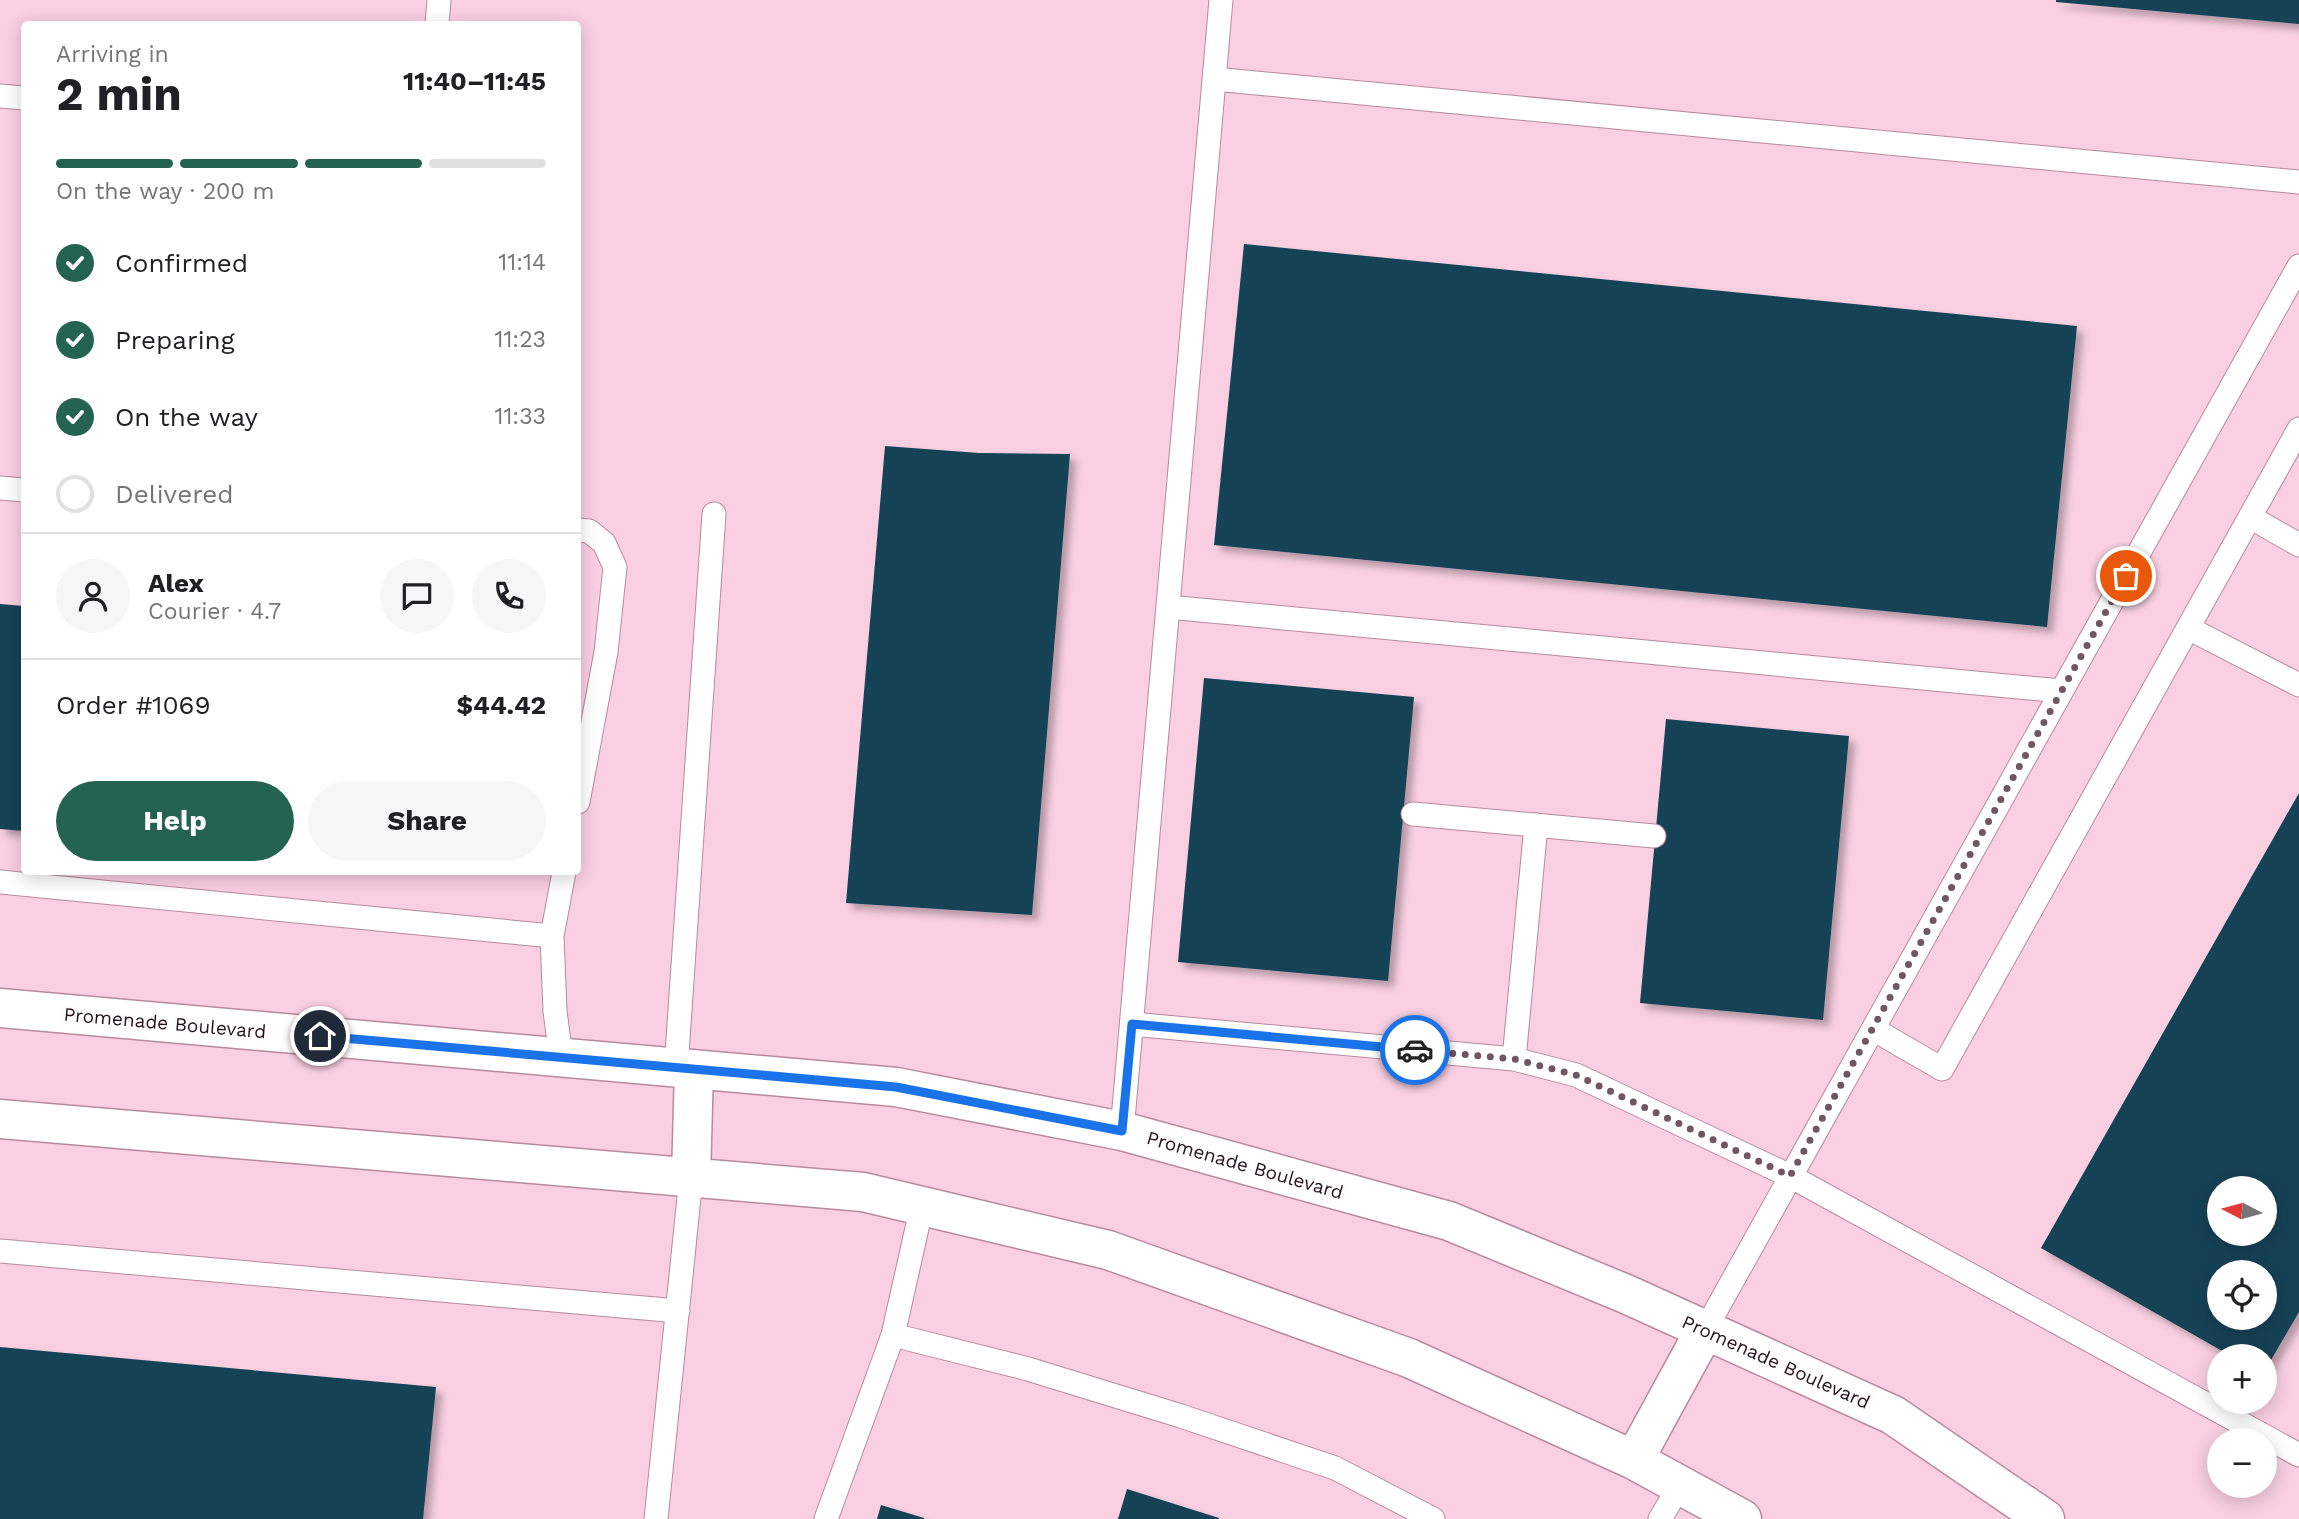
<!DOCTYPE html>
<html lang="en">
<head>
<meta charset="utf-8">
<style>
	body { margin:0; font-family:"Work Sans",sans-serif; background:#f6f6f6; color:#202124; height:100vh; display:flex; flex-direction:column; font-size:26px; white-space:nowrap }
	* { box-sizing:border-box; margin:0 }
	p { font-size:23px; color:#757577 }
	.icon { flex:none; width:38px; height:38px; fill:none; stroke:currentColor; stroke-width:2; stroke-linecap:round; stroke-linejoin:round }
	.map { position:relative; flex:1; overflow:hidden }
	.details { position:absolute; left:21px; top:21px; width:560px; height:854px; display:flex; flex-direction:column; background:#fff; border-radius:7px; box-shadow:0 4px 18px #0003 }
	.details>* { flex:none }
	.needle { width:46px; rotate:276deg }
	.tools { position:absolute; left:2207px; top:1176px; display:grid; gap:14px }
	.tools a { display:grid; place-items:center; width:70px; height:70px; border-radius:50%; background:#fff; box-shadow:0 4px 18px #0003; font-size:35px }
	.pin { position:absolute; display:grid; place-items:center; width:60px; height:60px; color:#fff; margin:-30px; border:4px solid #fff; border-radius:50%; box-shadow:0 2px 7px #0007 }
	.courier { position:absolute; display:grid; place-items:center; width:70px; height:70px; margin:-35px; border:5px solid #1a73e8; border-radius:50%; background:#fff; color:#222; box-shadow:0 2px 9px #0007 }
	.summary em { font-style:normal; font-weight:700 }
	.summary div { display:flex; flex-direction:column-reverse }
	.summary { display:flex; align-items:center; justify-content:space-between; height:119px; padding:0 35px }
	h1 { font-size:46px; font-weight:700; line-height:52px }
	.bar { display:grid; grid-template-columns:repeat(4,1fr); gap:10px 7px; align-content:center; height:84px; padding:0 35px }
	.bar i { height:9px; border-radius:5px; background:#e0e0e0 }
	.bar .active { background:#246350 }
	.bar p { grid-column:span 4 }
	.line { display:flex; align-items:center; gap:18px; padding:0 35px; border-top:2px solid #e0e0e0 }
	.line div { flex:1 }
	.round { display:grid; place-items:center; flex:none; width:74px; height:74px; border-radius:37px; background:#f6f6f6 }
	ol { padding:0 35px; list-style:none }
	li { display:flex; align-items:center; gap:21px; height:77px }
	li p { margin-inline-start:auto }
	li .icon { padding:7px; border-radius:50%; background:#246350; color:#fff; stroke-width:4 }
	li:last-child { color:#757577 }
	li i { width:38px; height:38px; border:4px solid #e0e0e0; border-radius:50% }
	.primary-button { display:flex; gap:14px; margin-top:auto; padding:14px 35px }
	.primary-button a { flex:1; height:80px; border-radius:42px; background:#246350; color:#fff; font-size:28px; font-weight:700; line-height:80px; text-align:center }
	.primary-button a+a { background:#f6f6f6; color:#202124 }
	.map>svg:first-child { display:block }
</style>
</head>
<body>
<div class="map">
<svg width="2299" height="1519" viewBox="0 0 2299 1519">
	<defs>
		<filter id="shadow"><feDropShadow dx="6" dy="6" stdDeviation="3.5" flood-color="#0004"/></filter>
	</defs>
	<rect width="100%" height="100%" fill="#f9cfe1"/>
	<path fill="#124256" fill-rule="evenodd" filter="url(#shadow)" d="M 2056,0 L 2299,0 L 2299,24 L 2056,2 Z
		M 1244,244 L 2077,326 L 2047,627 L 1214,545 Z
		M 885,446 L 979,453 L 1070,454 L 1032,915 L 846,903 Z
		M 0,604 L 24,606 L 24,831 L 0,829 Z
		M 1204,678 L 1414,697 L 1388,981 L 1178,962 Z
		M 1666,719 L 1849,736 L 1823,1020 L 1640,1003 Z
		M 2299,793 L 2299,1312 L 2264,1372 L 2264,1356 L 2231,1356 L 2041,1248 ZM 2219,1188 L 2264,1188 L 2264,1234 L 2219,1234 ZM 2219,1272 L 2264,1272 L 2264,1318 L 2219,1318 Z
		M 0,1347 L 436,1387 L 423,1519 L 0,1519 Z
		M 1127,1489 L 1219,1518 L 1219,1519 L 1118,1519 Z
		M 881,1505 L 924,1518 L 924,1519 L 877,1519 Z"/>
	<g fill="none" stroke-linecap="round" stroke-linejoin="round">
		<g stroke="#b9899e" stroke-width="25">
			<path id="service" d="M 437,24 L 439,0
				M 1214,79 L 2299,182
				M 0,96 L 24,98
				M 0,488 L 24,490
				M 2250,517 L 2299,545
				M 578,530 L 589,531 L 604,543 L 615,567 L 606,652 L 578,802
				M 1168,607 L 2061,691
				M 2188,628 L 2299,685
				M 1413,814 L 1654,836
				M 0,882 L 552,936
				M 1132,1024 L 1514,1059 L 1576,1075 L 1790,1176 L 2299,1455
				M 1873,1029 L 1942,1069 L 2299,429
				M 561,1057 L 555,1011 L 552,936 L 564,872
				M 1514,1059 L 1536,825
				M 676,1068 L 714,514
				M 1122,1131 L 1221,0
				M 0,1251 L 678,1311
				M 1705,1330 L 2299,266
				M 893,1335 L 1028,1369 L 1181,1416 L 1335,1468 L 1433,1519
				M 656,1519 L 691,1178
				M 826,1519 L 893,1335 L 922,1206
				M 1660,1519 L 1680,1485"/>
		</g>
		<g stroke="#b9899e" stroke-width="41">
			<path id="minor" d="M 0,1008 L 896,1087 L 1122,1131 L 1449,1221 L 1626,1294 L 1893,1415 L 2045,1519
				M 0,1119 L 863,1192 L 1108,1250 L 1409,1358 L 1634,1460 L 1742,1519
				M 691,1178 L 694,1069
				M 1634,1460 L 1705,1330"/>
		</g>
		<use href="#service" stroke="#fff" stroke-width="23"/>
		<use href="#minor" stroke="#fff" stroke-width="38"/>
	</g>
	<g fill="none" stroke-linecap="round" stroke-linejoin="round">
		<path stroke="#705662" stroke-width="7" stroke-dasharray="0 12.6" d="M 1415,1050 L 1514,1059 L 1576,1075 L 1790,1176 L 2126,576"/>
		<path stroke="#1a73e8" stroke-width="9" d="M 320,1036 L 896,1087 L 1122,1131 L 1132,1024 L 1415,1050"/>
	</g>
	<g text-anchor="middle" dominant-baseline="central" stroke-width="7" stroke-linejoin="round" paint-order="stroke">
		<g font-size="19" fill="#27151e" stroke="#fdfdfd">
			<text transform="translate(165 1023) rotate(5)">Promenade Boulevard</text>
			<text transform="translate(1245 1165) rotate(16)">Promenade Boulevard</text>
			<text transform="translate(1776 1362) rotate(24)">Promenade Boulevard</text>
		</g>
	</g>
</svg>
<div class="tools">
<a><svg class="needle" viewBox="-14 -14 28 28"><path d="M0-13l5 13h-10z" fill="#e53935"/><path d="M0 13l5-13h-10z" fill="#757577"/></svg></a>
<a><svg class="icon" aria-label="locate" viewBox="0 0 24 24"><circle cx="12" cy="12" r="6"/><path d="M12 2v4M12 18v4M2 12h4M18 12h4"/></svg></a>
<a>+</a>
<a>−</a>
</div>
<div class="pin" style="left:2126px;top:576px;background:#ea580c"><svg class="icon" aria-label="bag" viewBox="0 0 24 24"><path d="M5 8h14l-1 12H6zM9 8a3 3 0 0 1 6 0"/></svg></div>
<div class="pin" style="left:320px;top:1036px;background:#1f2937"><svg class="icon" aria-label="home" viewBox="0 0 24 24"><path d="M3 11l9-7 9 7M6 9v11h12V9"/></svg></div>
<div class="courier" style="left:1415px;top:1050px"><svg class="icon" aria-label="car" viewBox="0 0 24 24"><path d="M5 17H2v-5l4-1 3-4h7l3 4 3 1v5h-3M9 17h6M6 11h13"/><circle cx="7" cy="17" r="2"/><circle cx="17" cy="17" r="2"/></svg></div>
<section class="details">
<div class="summary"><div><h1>2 min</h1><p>Arriving in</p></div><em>11:40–11:45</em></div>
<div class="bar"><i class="active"></i><i class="active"></i><i class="active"></i><i></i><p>On the way · 200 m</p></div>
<ol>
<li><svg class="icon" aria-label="check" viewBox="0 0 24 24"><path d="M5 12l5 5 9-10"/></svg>Confirmed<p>11:14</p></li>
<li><svg class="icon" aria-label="check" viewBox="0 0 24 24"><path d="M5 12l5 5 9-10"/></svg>Preparing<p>11:23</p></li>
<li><svg class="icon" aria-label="check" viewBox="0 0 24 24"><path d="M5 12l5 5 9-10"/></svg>On the way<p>11:33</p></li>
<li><i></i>Delivered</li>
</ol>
<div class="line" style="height:126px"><a class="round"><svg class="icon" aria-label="person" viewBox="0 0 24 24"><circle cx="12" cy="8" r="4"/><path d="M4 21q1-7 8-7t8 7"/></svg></a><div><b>Alex</b><p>Courier · 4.7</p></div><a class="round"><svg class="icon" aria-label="chat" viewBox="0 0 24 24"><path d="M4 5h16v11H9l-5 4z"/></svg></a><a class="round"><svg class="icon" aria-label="phone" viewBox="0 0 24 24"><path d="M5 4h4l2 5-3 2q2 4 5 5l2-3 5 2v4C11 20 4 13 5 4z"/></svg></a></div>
<div class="line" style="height:91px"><div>Order #1069</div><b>$44.42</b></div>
<div class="primary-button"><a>Help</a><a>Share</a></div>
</section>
</div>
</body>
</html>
